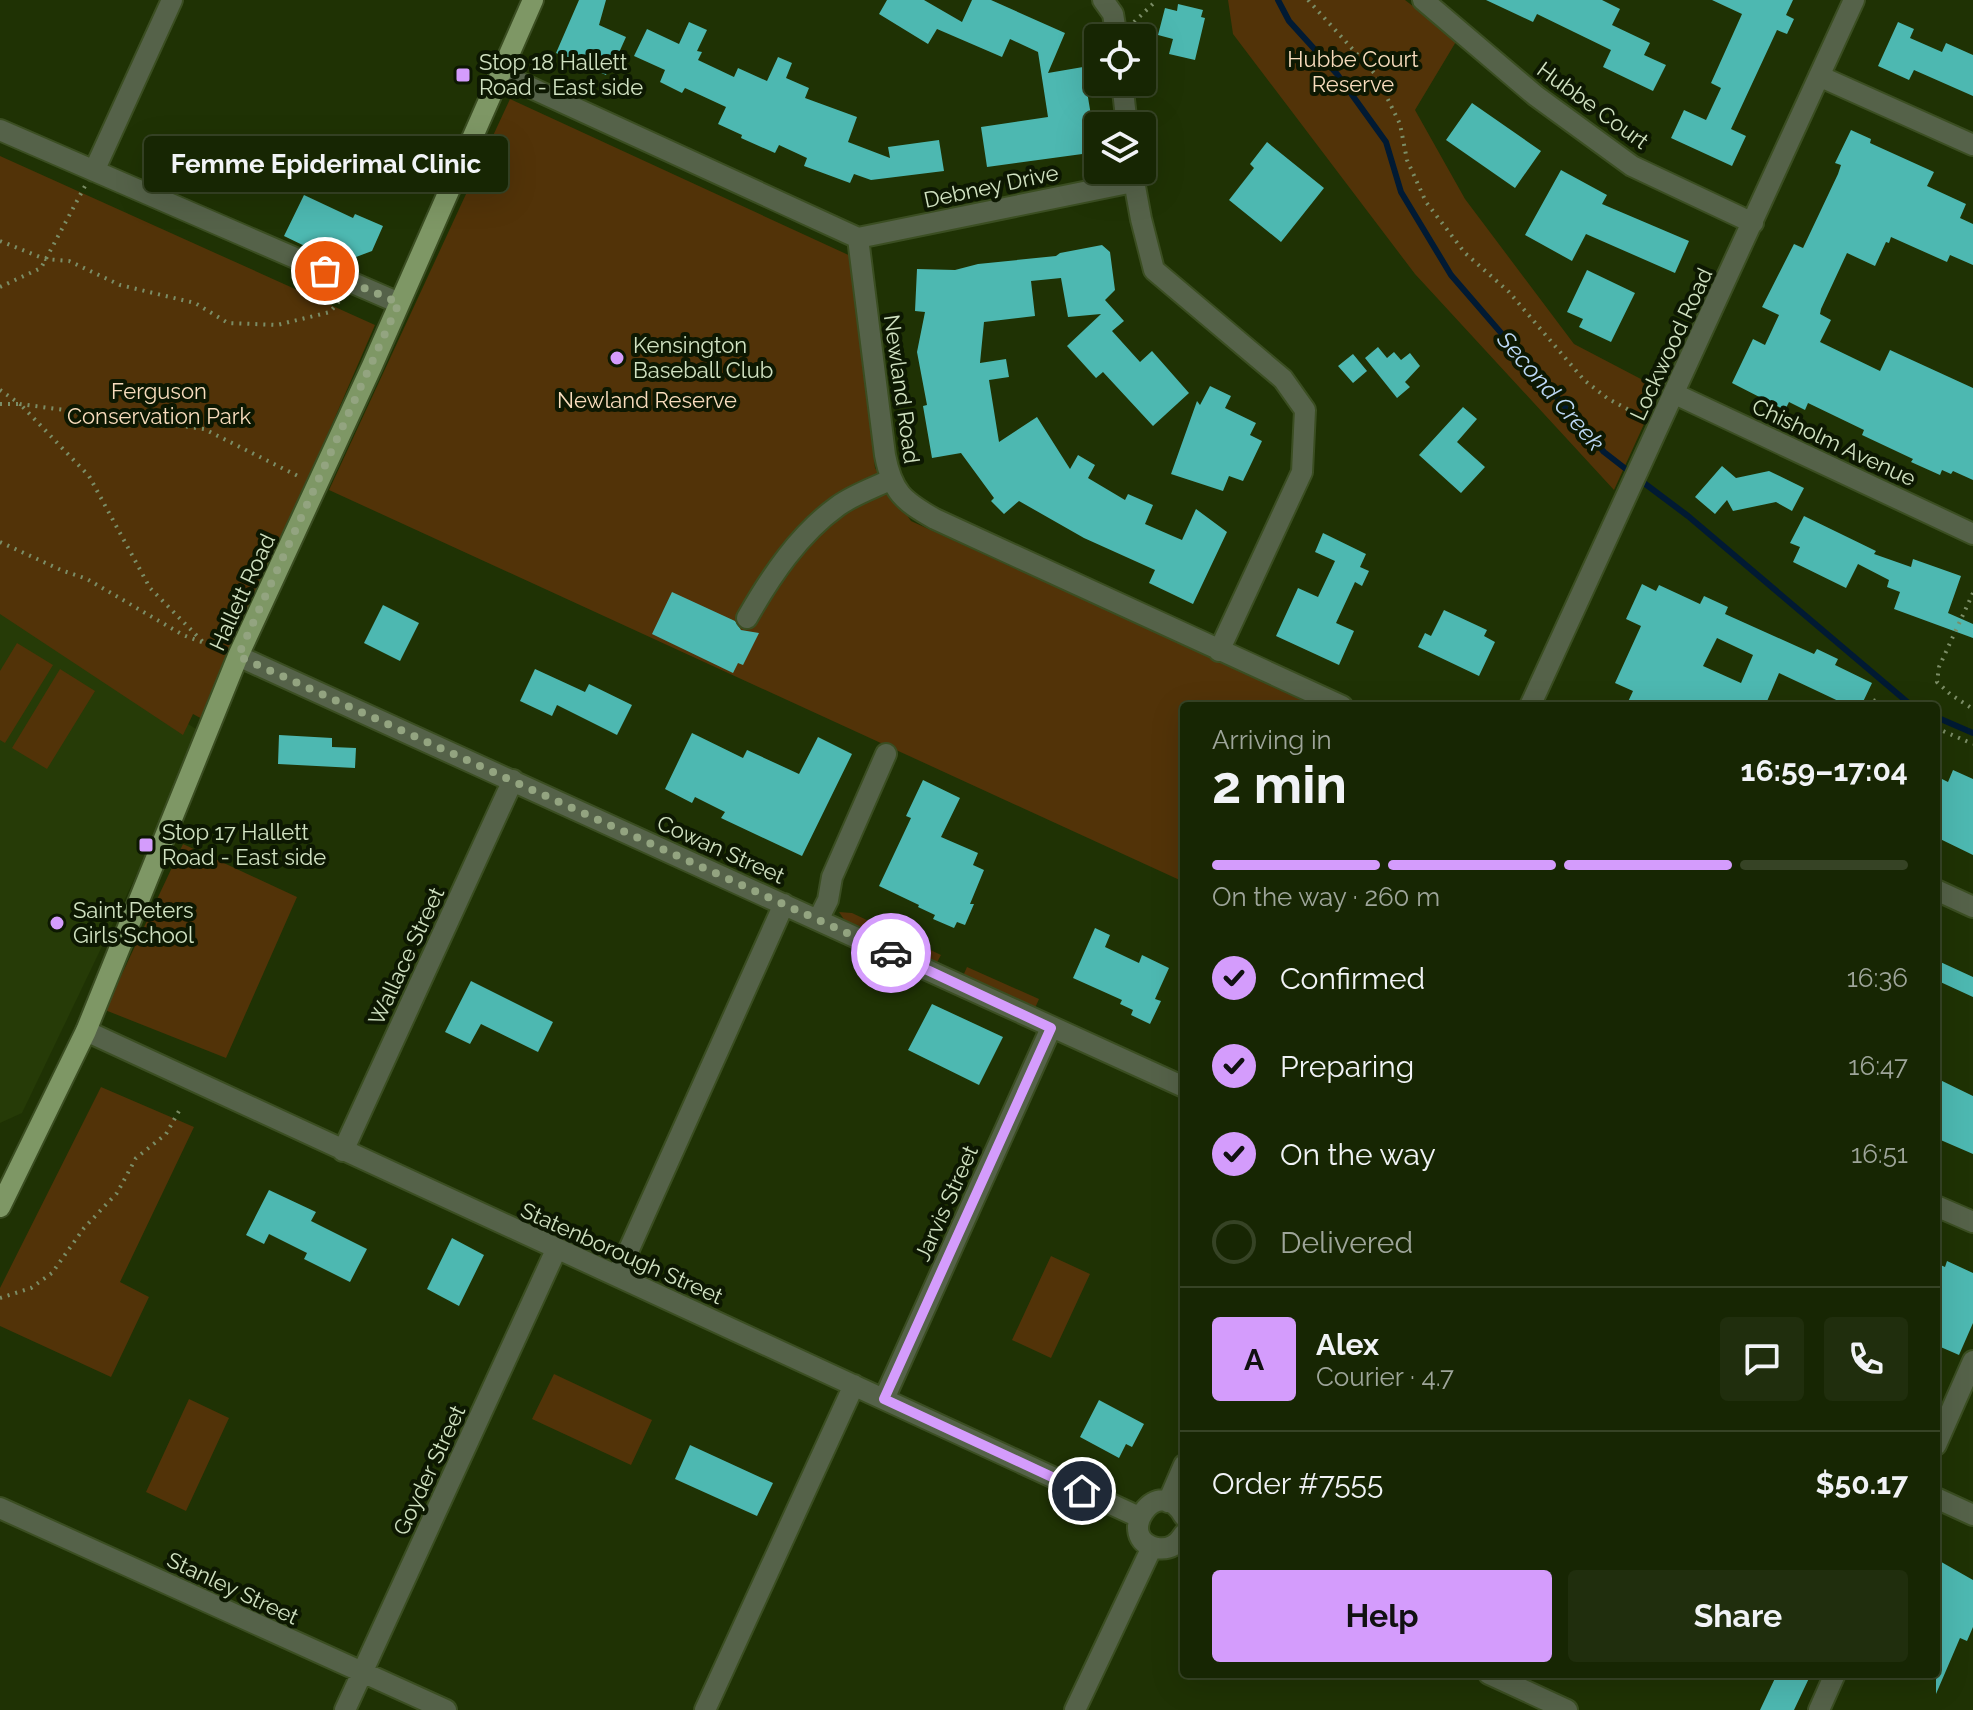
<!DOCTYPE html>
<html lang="en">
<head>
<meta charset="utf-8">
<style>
	body { margin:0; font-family:Raleway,sans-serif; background:#202e0d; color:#f1f3f6; height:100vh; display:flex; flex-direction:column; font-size:30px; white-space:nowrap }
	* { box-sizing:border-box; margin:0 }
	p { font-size:26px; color:#9ea59a }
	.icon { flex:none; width:44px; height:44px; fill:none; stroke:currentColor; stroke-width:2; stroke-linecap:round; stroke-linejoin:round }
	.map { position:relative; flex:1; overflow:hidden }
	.sheet { position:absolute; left:1180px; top:702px; width:760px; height:976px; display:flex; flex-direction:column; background:#172603; border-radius:8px; box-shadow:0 8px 32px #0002,0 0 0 2px #364325 }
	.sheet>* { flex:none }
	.fabs { position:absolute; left:1084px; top:24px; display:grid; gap:16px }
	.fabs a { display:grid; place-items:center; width:72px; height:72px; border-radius:8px; background:#172603; box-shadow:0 8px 32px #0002,0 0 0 2px #364325; font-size:40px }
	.pin { position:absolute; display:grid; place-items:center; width:68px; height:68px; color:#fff; margin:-34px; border:4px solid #fff; border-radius:50%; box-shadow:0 2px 8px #0007 }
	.courier { position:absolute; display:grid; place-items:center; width:80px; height:80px; margin:-40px; border:6px solid #d49cfc; border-radius:50%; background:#fff; color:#222; box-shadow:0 2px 10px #0007 }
	.bubble { position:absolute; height:56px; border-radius:8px; background:#172603; box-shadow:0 8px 32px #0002,0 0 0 2px #364325; font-size:26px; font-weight:700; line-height:56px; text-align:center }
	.overview em { font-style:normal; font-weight:700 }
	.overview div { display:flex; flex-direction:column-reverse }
	.overview { display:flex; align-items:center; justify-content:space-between; height:136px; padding:0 32px }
	h1 { font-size:52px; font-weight:700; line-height:60px }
	.bar { display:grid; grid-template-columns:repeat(4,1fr); gap:12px 8px; align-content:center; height:96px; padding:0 32px }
	.bar i { height:10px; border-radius:6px; background:#364325 }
	.bar .current { background:#d49cfc }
	.bar p { grid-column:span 4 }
	.line { display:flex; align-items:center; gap:20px; padding:0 32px; border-top:2px solid #364325 }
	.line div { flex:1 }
	.round { display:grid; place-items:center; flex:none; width:84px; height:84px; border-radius:8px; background:#202e0d }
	ol { padding:0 32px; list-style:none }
	li { display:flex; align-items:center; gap:24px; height:88px }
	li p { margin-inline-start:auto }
	li .icon { padding:8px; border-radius:50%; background:#d49cfc; color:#111; stroke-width:4 }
	li:last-child { color:#9ea59a }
	li i { width:44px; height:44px; border:4px solid #364325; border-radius:50% }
	.action { display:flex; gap:16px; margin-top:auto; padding:16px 32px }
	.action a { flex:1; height:92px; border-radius:8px; background:#d49cfc; color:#111; font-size:32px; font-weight:700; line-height:92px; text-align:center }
	.action a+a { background:#202e0d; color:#f1f3f6 }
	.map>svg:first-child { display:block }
</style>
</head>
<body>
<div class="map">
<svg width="1973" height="1710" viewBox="0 0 1973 1710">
	<rect width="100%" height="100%" fill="#1f3204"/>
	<path fill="#263b07" d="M 0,606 L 204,734 L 22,1113 L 0,1123 Z"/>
	<path fill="#523308" d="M 1228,0 L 1405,0 L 1457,40 L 1415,110 L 1465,199 L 1574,344 L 1660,389 L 1614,490 L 1415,274 L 1233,34 Z
		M 510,99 L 855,258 L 875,468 L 911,521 L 1318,706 L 1184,706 L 1184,882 L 329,490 Z
		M 0,156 L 375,325 L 204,720 L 193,714 L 183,735 L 0,614 Z
		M 17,643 L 53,665 L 5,743 L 0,740 L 0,671 Z
		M 60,669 L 95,691 L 47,769 L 12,748 Z
		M 183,844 L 297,897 L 226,1058 L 105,1010 Z
		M 839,912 L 852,913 L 941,955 L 936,964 L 845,921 Z
		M 967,967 L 1039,999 L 1035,1008 L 963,976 Z
		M 101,1087 L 194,1127 L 120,1282 L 149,1297 L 111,1377 L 0,1326 L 0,1288 Z
		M 1051,1256 L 1090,1274 L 1051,1358 L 1012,1340 Z
		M 554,1374 L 652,1420 L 631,1465 L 532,1419 Z
		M 189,1399 L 229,1418 L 186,1511 L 146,1492 Z"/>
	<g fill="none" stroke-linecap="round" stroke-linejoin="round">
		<path stroke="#011a33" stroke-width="6" d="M 1278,0 L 1289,21 L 1337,74 L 1386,142 L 1401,192 L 1451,275 L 1604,452 L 1631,473
			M 1640,480 L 1688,516 L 1912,706
			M 1936,717 L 1973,733"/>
	</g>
	<path fill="#4db8b1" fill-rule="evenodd" d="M 579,0 L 606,0 L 599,25 L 626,37 L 613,66 L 610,65 L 606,75 L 556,53 Z
		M 887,0 L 924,0 L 962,22 L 972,0 L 991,0 L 1065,33 L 1048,73 L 1083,67 L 1097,152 L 987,167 L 981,127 L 1048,117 L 1038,52 L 1010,39 L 1002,57 L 937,29 L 928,44 L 879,14 Z
		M 1486,0 L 1602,0 L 1620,9 L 1612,25 L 1650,43 L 1644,55 L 1666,65 L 1653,91 L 1603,67 L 1611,50 L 1537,14 L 1533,22 Z
		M 1712,0 L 1793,0 L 1786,15 L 1794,19 L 1787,34 L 1777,30 L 1731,129 L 1746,136 L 1732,166 L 1671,138 L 1684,110 L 1706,120 L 1721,88 L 1711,83 L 1742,14 Z
		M 1178,4 L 1203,10 L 1201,17 L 1205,18 L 1195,60 L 1169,54 L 1173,39 L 1158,35 L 1165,8 L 1177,11 Z
		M 689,22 L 707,30 L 697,51 L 702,52 L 698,60 L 734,77 L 738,68 L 767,81 L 778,57 L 792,63 L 786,78 L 809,88 L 805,98 L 857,117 L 848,142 L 890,158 L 888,147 L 939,140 L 944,171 L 871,180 L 854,174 L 850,183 L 804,166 L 807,158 L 779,145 L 775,153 L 741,138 L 742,135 L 718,124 L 726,107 L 685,88 L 682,93 L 660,82 L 665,70 L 634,56 L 647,29 L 679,44 Z
		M 1898,22 L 1914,29 L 1910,38 L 1942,52 L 1946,43 L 1973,55 L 1973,96 L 1914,70 L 1909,80 L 1878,66 Z
		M 1472,103 L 1541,151 L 1515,188 L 1446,140 Z
		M 1851,130 L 1871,139 L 1870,143 L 1934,172 L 1927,186 L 1966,204 L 1960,218 L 1973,224 L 1973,265 L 1950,255 L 1947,262 L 1891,237 L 1889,243 L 1886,242 L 1875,266 L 1847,253 L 1821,309 L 1820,314 L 1831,320 L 1820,342 L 1880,371 L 1890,350 L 1973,388 L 1973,480 L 1953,471 L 1951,474 L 1942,470 L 1940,475 L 1911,462 L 1913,459 L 1862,435 L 1864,430 L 1808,403 L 1805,410 L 1789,402 L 1785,410 L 1732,383 L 1753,339 L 1765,345 L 1779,315 L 1762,307 L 1794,244 L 1803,248 L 1838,174 L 1841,165 L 1835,163 Z
		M 1267,142 L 1324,188 L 1281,242 L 1229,200 L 1254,168 L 1250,164 Z
		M 1561,170 L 1607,195 L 1602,204 L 1689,241 L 1675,273 L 1586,234 L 1572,261 L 1525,235 Z
		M 304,195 L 353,218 L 355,214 L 383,226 L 372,251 L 340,263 L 284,236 Z
		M 1102,245 L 1110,252 L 1115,290 L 1105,300 L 1124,321 L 1112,331 L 1140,362 L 1152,351 L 1189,393 L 1153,426 L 1103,372 L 1096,378 L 1067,346 L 1101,314 L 1068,317 L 1061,278 L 1031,281 L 1035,316 L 984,322 L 980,363 L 1006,359 L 1009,377 L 989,380 L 999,442 L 1037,417 L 1070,469 L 1078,455 L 1095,465 L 1088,478 L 1125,500 L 1128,494 L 1153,505 L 1145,524 L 1182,540 L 1196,509 L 1227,532 L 1193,604 L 1149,583 L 1155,570 L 1084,538 L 1019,501 L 1004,514 L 991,501 L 994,498 L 961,453 L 932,458 L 923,406 L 927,405 L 917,352 L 925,312 L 915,311 L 917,269 L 955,270 L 978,264 L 1056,256 L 1060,253 Z
		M 1587,270 L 1635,293 L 1611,342 L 1579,327 L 1583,319 L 1567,312 Z
		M 1378,347 L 1387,358 L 1394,352 L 1401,360 L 1410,353 L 1420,366 L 1405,382 L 1410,387 L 1397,398 L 1365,358 Z
		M 1353,354 L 1367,371 L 1353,383 L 1338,366 Z
		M 1210,386 L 1231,396 L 1225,408 L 1256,423 L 1250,435 L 1262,441 L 1243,481 L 1229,476 L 1223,491 L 1171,474 L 1197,401 L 1200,405 Z
		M 1463,407 L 1477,419 L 1457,442 L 1485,467 L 1461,493 L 1419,455 Z
		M 1722,466 L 1736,478 L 1769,471 L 1804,488 L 1792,511 L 1776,502 L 1733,511 L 1727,500 L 1715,514 L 1695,497 Z
		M 1804,516 L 1876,551 L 1874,554 L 1911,567 L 1913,559 L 1961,576 L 1948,613 L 1973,624 L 1973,638 L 1894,609 L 1900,592 L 1887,587 L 1889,580 L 1858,564 L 1846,588 L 1793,562 L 1800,547 L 1790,543 Z
		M 1323,533 L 1366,554 L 1360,567 L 1369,571 L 1362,586 L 1355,582 L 1336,623 L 1354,631 L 1339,665 L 1276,636 L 1298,588 L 1318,597 L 1335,561 L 1315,552 Z
		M 1642,584 L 1656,591 L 1659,585 L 1700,604 L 1704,596 L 1728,607 L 1725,614 L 1814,654 L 1817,649 L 1838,659 L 1835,665 L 1872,683 L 1861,706 L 1849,706 L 1779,673 L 1765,706 L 1626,706 L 1633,691 L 1615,683 L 1641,626 L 1626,619 ZM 1717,638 L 1753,655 L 1741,683 L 1703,666 Z
		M 672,592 L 735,621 L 741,630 L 759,633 L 743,665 L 738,663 L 733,673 L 652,634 Z
		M 383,605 L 419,623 L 400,661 L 364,643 Z
		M 1444,610 L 1487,630 L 1484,636 L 1495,642 L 1479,676 L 1418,647 L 1425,633 L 1431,636 Z
		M 535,669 L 585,692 L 589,684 L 632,705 L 617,735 L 557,705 L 552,716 L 520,701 Z
		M 692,733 L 743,758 L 747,750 L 799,774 L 818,737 L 852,754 L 802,856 L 721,818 L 725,812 L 695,797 L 692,803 L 665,789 Z
		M 279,735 L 332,738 L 332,747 L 356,748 L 355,768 L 278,764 Z
		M 1953,770 L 1973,779 L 1973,855 L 1936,837 L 1936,776 L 1948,782 Z
		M 923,780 L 960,798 L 941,837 L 978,853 L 973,865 L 984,870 L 970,904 L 974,904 L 965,925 L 957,922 L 954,928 L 933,919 L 935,915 L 918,907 L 919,905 L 879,886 L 911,818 L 906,816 Z
		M 1095,928 L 1110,935 L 1105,947 L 1139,963 L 1142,955 L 1169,968 L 1155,999 L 1161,1001 L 1150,1024 L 1131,1015 L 1133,1010 L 1120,1004 L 1122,1000 L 1073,978 Z
		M 1936,960 L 1973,977 L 1973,997 L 1936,980 Z
		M 471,981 L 553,1022 L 538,1052 L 481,1024 L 470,1044 L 445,1032 Z
		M 932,1004 L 1003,1037 L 979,1085 L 908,1050 Z
		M 1936,1078 L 1973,1096 L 1973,1154 L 1936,1138 Z
		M 269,1190 L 316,1212 L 311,1221 L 367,1249 L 350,1282 L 304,1259 L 307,1253 L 269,1234 L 264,1244 L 246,1235 Z
		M 452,1238 L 484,1255 L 459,1306 L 427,1289 Z
		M 1947,1261 L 1973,1273 L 1973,1323 L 1959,1355 L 1936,1345 L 1936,1263 L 1945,1267 Z
		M 1099,1400 L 1144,1424 L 1132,1447 L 1126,1444 L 1119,1458 L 1080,1437 Z
		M 690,1445 L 773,1483 L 757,1516 L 675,1479 Z
		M 1936,1559 L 1973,1580 L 1973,1627 L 1967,1641 L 1960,1638 L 1936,1694 Z
		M 1777,1674 L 1811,1674 L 1794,1710 L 1760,1710 Z"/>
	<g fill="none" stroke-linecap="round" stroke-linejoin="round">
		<g stroke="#3b4e22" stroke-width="24">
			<path id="minor" d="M 1103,0 L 1113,14 L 1117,38
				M 1423,0 L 1536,96 L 1632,166 L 1753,223
				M 501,74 L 858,238 L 885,455 C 892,492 903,501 935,519 L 1342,706
				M 1819,76 L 1973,145
				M 1122,82 L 1127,126
				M 0,130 L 399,303
				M 1132,170 L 1141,219 L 1154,270 L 1283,379 L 1305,410 L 1302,472 L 1219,651
				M 94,171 L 172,0
				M 858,238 L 1133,182
				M 1675,394 L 1973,534
				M 747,618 C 771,576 799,534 838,506 C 853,495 873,488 890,480
				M 238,656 L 1184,1087
				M 1530,706 L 1854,0
				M 1936,890 L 1973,907
				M 818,920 L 828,900 L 832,877 L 886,754
				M 86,1031 L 1139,1517
				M 343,1151 L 513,780
				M 1936,1206 L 1973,1222
				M 617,1276 L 784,904
				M 884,1399 L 1051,1028
				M 1936,1445 L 1973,1361
				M 1936,1498 L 1973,1515
				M 1168,1502 L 1184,1465
				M 0,1508 L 446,1710
				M 1184,1516 C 1158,1470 1112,1539 1157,1548 C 1170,1550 1178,1544 1184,1534
				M 1489,1674 L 1567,1710
				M 345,1710 L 556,1250
				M 705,1710 L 854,1385
				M 1075,1710 L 1152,1547
				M 1819,1710 L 1835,1674"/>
		</g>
		<g stroke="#3b4e22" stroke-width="24">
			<path id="major" d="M 0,1207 L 86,1031 L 238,656 L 372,366 L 533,0"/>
		</g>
		<path stroke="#7b8d66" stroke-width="4" stroke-dasharray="2 6" stroke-linecap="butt" d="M 1308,0 L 1376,75 L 1400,124 L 1407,160 L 1426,202 L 1465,253 L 1509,292 L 1584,380 L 1607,398 L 1640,416
			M 1134,22 L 1157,0
			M 0,241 L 45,259 L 69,261 L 120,285 L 195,303 L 228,323 L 277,325 L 330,312 L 341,299
			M 0,287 L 41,268 L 85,186
			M 0,390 L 20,404 L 204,429 L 300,477
			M 0,404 L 20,404 L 89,476 L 150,588 L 203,642
			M 0,542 L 61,570 L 87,579 L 183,635 L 220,649
			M 1973,593 L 1939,667 L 1937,682 L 1950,694 L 1973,709
			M 1868,706 L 1873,700 L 1887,706
			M 1936,728 L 1973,744
			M 0,1298 L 31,1288 L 52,1273 L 84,1228 L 117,1193 L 136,1158 L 166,1134 L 179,1111"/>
		<use href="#minor" stroke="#556249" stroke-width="20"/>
		<use href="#major" stroke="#7e9765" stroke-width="20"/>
	</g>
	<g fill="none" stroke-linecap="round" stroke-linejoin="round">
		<path stroke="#93a480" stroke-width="8" stroke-dasharray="0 14.4" d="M 325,271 L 399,303 L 238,656 L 891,953"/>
		<path stroke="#d49cfc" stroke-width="10" d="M 891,953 L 1051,1028 L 884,1399 L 1082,1491"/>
	</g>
	<g fill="#d49cfc" stroke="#0d1802" stroke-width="3">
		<rect x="455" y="67" width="16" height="16" rx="4"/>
		<circle cx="617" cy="358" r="8"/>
		<rect x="138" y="837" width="16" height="16" rx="4"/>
		<circle cx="57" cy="923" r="8"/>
	</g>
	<g text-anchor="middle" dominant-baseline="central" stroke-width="8" stroke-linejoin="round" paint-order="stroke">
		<g font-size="22" fill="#f8dcbd" stroke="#0d1802">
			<text x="1353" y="59">Hubbe Court<tspan x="1353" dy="25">Reserve</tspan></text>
			<text x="159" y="391">Ferguson<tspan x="159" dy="25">Conservation Park</tspan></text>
			<text x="647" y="400">Newland Reserve</text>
		</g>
		<g font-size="22" fill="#d1e2c2" stroke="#0d1802" text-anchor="start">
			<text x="479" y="62">Stop 18 Hallett<tspan x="479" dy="25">Road - East side</tspan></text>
			<text x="633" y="345">Kensington<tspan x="633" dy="25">Baseball Club</tspan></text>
			<text x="162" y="832">Stop 17 Hallett<tspan x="162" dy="25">Road - East side</tspan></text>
			<text x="73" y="910">Saint Peters<tspan x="73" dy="25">Girls School</tspan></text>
		</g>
		<g font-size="22" fill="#d1e2c2" stroke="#0d1802">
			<text transform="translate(1593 105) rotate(36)">Hubbe Court</text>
			<text transform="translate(991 186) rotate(-12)">Debney Drive</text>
			<text transform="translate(1671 344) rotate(-65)">Lockwood Road</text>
			<text transform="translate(902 389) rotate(82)">Newland Road</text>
			<text transform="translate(1834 442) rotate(25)">Chisholm Avenue</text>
			<text transform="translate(242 592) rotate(-65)">Hallett Road</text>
			<text transform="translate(721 849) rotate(24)">Cowan Street</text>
			<text transform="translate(406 956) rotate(-65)">Wallace Street</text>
			<text transform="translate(946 1203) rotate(-66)">Jarvis Street</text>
			<text transform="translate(622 1253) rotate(24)">Statenborough Street</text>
			<text transform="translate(429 1470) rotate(-65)">Goyder Street</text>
			<text transform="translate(233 1588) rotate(25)">Stanley Street</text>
		</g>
		<g font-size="24" font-style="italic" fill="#bcd8f6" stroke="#0d1802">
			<text transform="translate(1551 391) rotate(49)">Second Creek</text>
		</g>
	</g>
</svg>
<div class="fabs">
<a><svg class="icon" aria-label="locate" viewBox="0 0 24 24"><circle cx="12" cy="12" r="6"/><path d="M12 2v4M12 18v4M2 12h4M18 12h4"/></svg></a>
<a><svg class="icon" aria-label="layers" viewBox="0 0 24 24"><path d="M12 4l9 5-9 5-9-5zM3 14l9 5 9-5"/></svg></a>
</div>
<div class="pin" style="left:325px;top:271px;background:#ea580c"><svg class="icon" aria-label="bag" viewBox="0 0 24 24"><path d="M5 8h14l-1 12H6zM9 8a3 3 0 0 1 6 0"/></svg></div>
<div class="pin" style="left:1082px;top:1491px;background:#1f2937"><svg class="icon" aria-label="home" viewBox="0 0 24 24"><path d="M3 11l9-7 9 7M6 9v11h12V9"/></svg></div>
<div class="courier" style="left:891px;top:953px"><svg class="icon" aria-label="car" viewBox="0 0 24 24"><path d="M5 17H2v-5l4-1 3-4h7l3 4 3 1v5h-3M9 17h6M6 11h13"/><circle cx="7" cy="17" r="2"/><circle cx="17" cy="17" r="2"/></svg></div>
<div class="bubble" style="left:144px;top:136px;width:364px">Femme Epiderimal Clinic</div>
<section class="sheet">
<div class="overview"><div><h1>2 min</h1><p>Arriving in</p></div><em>16:59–17:04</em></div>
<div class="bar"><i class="current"></i><i class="current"></i><i class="current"></i><i></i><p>On the way · 260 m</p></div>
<ol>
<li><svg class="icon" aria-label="check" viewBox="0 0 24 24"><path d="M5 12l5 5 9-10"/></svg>Confirmed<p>16:36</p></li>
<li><svg class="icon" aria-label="check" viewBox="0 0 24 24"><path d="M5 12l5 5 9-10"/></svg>Preparing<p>16:47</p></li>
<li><svg class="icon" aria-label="check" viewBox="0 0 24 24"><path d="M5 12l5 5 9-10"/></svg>On the way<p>16:51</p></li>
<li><i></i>Delivered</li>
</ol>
<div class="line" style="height:144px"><b class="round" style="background:#d49cfc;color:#111">A</b><div><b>Alex</b><p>Courier · 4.7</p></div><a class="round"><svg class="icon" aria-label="chat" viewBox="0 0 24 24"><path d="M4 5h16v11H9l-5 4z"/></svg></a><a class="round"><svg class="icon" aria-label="phone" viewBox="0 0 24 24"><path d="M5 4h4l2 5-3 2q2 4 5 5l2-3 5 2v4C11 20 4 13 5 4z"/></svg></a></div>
<div class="line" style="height:104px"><div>Order #7555</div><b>$50.17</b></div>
<div class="action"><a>Help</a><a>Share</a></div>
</section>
</div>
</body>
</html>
